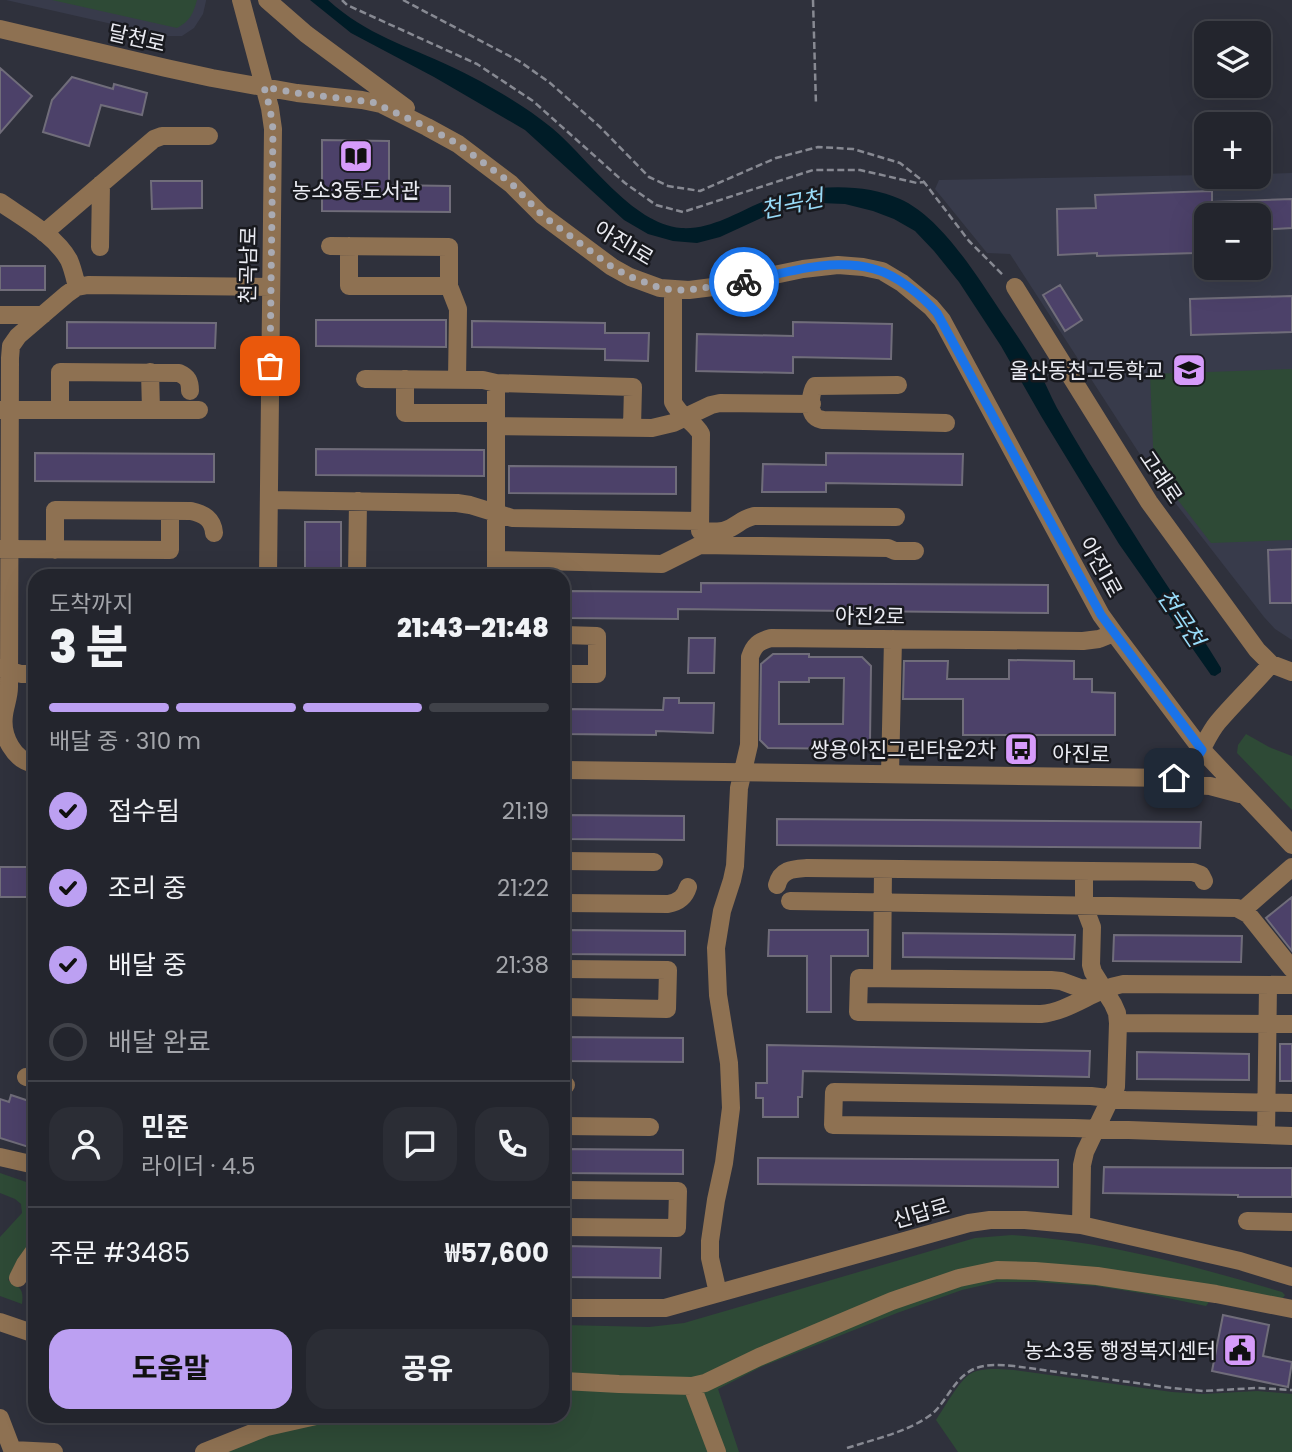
<!DOCTYPE html>
<html lang="ko">
<head>
<meta charset="utf-8">
<style>
	body { margin:0; font-family:Poppins,"Noto Sans KR",sans-serif; background:#2b2d35; color:#f1f3f6; height:100vh; display:flex; flex-direction:column; font-size:26px; white-space:nowrap }
	* { box-sizing:border-box; margin:0 }
	p { font-size:23px; color:#a3a5aa }
	.icon { flex:none; width:38px; height:38px; fill:none; stroke:currentColor; stroke-width:2; stroke-linecap:round; stroke-linejoin:round }
	.map { position:relative; flex:1; overflow:hidden }
	.drawer { position:absolute; left:28px; top:569px; width:542px; height:854px; display:flex; flex-direction:column; background:#23252d; border-radius:21px; box-shadow:0 7px 28px #0002,0 0 0 2px #404249 }
	.drawer>* { flex:none }
	.fabs { position:absolute; left:1194px; top:21px; display:grid; gap:14px }
	.fabs a { display:grid; place-items:center; width:77px; height:77px; border-radius:14px; background:#23252d; box-shadow:0 7px 28px #0002,0 0 0 2px #404249; font-size:35px }
	.pin { position:absolute; display:grid; place-items:center; width:60px; height:60px; color:#fff; margin:-30px; border-radius:14px; box-shadow:0 4px 10px #0006 }
	.courier { position:absolute; display:grid; place-items:center; width:70px; height:70px; margin:-35px; border:5px solid #1a73e8; border-radius:50%; background:#fff; color:#222; box-shadow:0 2px 9px #0007 }
	.overview em { font-style:normal; font-weight:800 }
	.overview div { display:flex; flex-direction:column-reverse }
	.overview { display:flex; align-items:center; justify-content:space-between; height:119px; padding:0 21px }
	h1 { font-size:46px; font-weight:800; line-height:52px }
	.bar { display:grid; grid-template-columns:repeat(4,1fr); gap:10px 7px; align-content:center; height:84px; padding:0 21px }
	.bar i { height:9px; border-radius:5px; background:#404249 }
	.bar .selected { background:#bca0f2 }
	.bar p { grid-column:span 4 }
	.line { display:flex; align-items:center; gap:18px; padding:0 21px; border-top:2px solid #404249 }
	.line div { flex:1 }
	.round { display:grid; place-items:center; flex:none; width:74px; height:74px; border-radius:21px; background:#2b2d35 }
	ol { padding:0 21px; list-style:none }
	li { display:flex; align-items:center; gap:21px; height:77px }
	li p { margin-inline-start:auto }
	li .icon { padding:7px; border-radius:50%; background:#bca0f2; color:#111; stroke-width:4 }
	li:last-child { color:#a3a5aa }
	li i { width:38px; height:38px; border:4px solid #404249; border-radius:50% }
	.primary-button { display:flex; gap:14px; margin-top:auto; padding:14px 21px }
	.primary-button a { flex:1; height:80px; border-radius:21px; background:#bca0f2; color:#111; font-size:28px; font-weight:800; line-height:80px; text-align:center }
	.primary-button a+a { background:#2b2d35; color:#f1f3f6 }
	.map>svg:first-child { display:block }
</style>
</head>
<body>
<div class="map">
<svg width="1292" height="1452" viewBox="0 0 1292 1452">
	<rect width="100%" height="100%" fill="#2f313c"/>
	<path fill="#383b4b" fill-rule="evenodd" d="M 6,0 L 206,0 L 206,1 L 203,14 L 194,28 L 182,36 L 165,36 Z
		M 1292,173 L 1292,640 L 1275,629 L 1264,617 L 1152,473 L 1010,254 L 987,253 L 935,189 L 939,180 L 1206,175 L 1206,177 L 1258,177 L 1258,174 ZM 1206,215 L 1258,215 L 1258,268 L 1206,268 Z"/>
	<path fill="#2e4a36" d="M 52,0 L 197,0 C 193,14 190,21 177,28 Z
		M 1292,369 L 1292,540 L 1211,543 L 1154,469 L 1150,374 Z
		M 1246,734 L 1269,747 L 1292,756 L 1292,810 L 1237,753 L 1238,745 Z
		M 0,1173 L 35,1185 L 35,1239 L 25,1252 L 8,1280 C 20,1288 24,1288 22,1304 L 0,1296 L 0,1237 L 22,1213 L 21,1204 L 15,1199 L 0,1193 Z
		M 1012,1235 C 1104,1241 1194,1266 1282,1292 L 1285,1295 L 1281,1301 L 1219,1289 L 1206,1306 L 1153,1295 L 1096,1286 L 1035,1282 L 997,1282 L 962,1290 L 897,1313 L 761,1367 L 718,1389 L 739,1452 L 217,1452 L 249,1430 L 254,1416 L 564,1416 L 564,1325 L 649,1327 L 684,1323 L 975,1238 Z
		M 998,1369 L 1014,1370 L 1172,1392 L 1203,1394 L 1257,1391 L 1292,1394 L 1292,1452 L 958,1452 L 936,1420 C 944,1408 959,1381 970,1374 C 978,1369 989,1369 998,1369 Z"/>
	<path fill="#001c27" d="M 310,0 L 328,0 C 368,36 406,45 452,67 C 484,82 524,105 552,128 C 588,158 632,224 681,228 C 710,230 736,213 762,202 C 801,185 860,181 900,199 C 941,217 977,276 1001,312 C 1014,331 1027,350 1038,369 C 1045,382 1050,395 1057,408 C 1081,451 1108,493 1134,534 C 1162,580 1194,623 1221,668 L 1221,672 L 1215,676 L 1211,675 L 1119,544 L 1041,416 L 1001,346 L 959,282 L 934,251 L 915,231 L 894,219 L 873,211 L 845,204 L 820,203 L 794,207 L 772,213 L 720,237 L 697,243 L 673,241 L 648,234 L 624,220 L 525,130 L 434,77 L 351,33 Z"/>
	<path fill="#4c4169" stroke="#706d7a" stroke-width="2" fill-rule="evenodd" d="M 0,68 L 32,96 L 0,133 Z
		M 72,77 L 113,89 L 114,84 L 147,93 L 142,115 L 101,105 L 89,146 L 43,132 L 52,100 Z
		M 322,140 L 389,141 L 389,185 L 450,186 L 450,212 L 322,211 Z
		M 151,181 L 202,181 L 202,208 L 152,209 Z
		M 1212,191 L 1212,202 L 1292,199 L 1292,228 L 1258,230 L 1258,215 L 1206,215 L 1206,231 L 1194,232 L 1195,253 L 1097,256 L 1097,253 L 1058,255 L 1057,209 L 1096,208 L 1095,195 Z
		M 0,266 L 45,266 L 45,290 L 0,290 Z
		M 1060,285 L 1082,320 L 1065,331 L 1043,295 Z
		M 1292,296 L 1292,332 L 1191,335 L 1190,299 Z
		M 316,320 L 446,320 L 446,347 L 316,346 Z
		M 472,321 L 605,323 L 605,333 L 649,333 L 648,361 L 605,360 L 605,349 L 472,347 Z
		M 67,322 L 216,323 L 215,348 L 67,348 Z
		M 793,322 L 892,324 L 891,359 L 793,357 L 793,373 L 696,371 L 697,334 L 793,336 Z
		M 316,449 L 484,450 L 484,476 L 316,475 Z
		M 35,453 L 214,454 L 214,482 L 35,481 Z
		M 826,453 L 963,454 L 962,485 L 826,483 L 826,492 L 762,492 L 763,464 L 826,465 Z
		M 509,466 L 676,467 L 676,494 L 509,493 Z
		M 305,522 L 341,522 L 341,576 L 305,576 Z
		M 1292,549 L 1292,603 L 1270,603 L 1268,550 Z
		M 701,583 L 1048,585 L 1048,613 L 678,609 L 678,619 L 564,618 L 564,591 L 701,592 Z
		M 689,638 L 715,638 L 714,673 L 688,673 Z
		M 773,654 L 809,654 L 809,657 L 862,657 L 871,666 L 870,742 L 863,749 L 768,748 L 760,740 L 761,664 ZM 809,678 L 844,678 L 843,724 L 779,724 L 779,682 L 809,682 Z
		M 1009,660 L 1074,661 L 1074,679 L 1092,679 L 1092,692 L 1115,693 L 1115,735 L 963,735 L 963,699 L 903,699 L 904,661 L 948,661 L 947,679 L 1009,679 Z
		M 664,698 L 679,698 L 679,703 L 714,703 L 713,733 L 656,731 L 656,735 L 564,734 L 564,709 L 663,710 Z
		M 564,815 L 684,816 L 684,840 L 564,839 Z
		M 777,819 L 1201,822 L 1200,848 L 777,845 Z
		M 0,867 L 35,867 L 35,897 L 0,897 Z
		M 1292,897 L 1292,951 L 1266,918 Z
		M 564,930 L 685,931 L 685,955 L 564,954 Z
		M 769,930 L 868,930 L 868,956 L 831,956 L 831,1012 L 807,1012 L 807,956 L 768,956 Z
		M 903,933 L 1075,935 L 1074,959 L 903,957 Z
		M 1114,935 L 1242,936 L 1241,962 L 1113,961 Z
		M 564,1037 L 683,1038 L 683,1062 L 564,1061 Z
		M 1280,1044 L 1292,1044 L 1292,1081 L 1280,1081 Z
		M 767,1045 L 1090,1051 L 1089,1077 L 803,1071 L 802,1097 L 798,1097 L 798,1117 L 763,1117 L 763,1098 L 756,1098 L 756,1083 L 767,1083 Z
		M 1137,1052 L 1249,1054 L 1249,1080 L 1137,1079 Z
		M 11,1095 L 35,1103 L 35,1149 L 0,1138 L 0,1099 L 9,1102 Z
		M 564,1149 L 683,1150 L 683,1174 L 564,1173 Z
		M 758,1158 L 1058,1160 L 1058,1187 L 758,1184 Z
		M 1104,1167 L 1292,1168 L 1292,1197 L 1238,1197 L 1238,1195 L 1103,1193 Z
		M 564,1246 L 661,1248 L 660,1278 L 564,1277 Z
		M 1223,1315 L 1269,1325 L 1263,1356 L 1292,1362 L 1288,1387 L 1212,1371 Z"/>
	<g fill="none" stroke-linecap="round" stroke-linejoin="round">
		<path stroke="#878992" stroke-width="2.5" stroke-dasharray="7 3.5" stroke-linecap="butt" d="M 342,0 L 347,5 L 477,64 L 533,101 L 625,183 L 656,205 L 683,212 L 813,170 L 860,170 L 917,183 L 924,182
			M 403,0 L 519,61 L 549,82 L 599,126 L 649,177 L 668,186 L 700,191 L 776,158 L 818,147 L 853,149 L 900,163 L 924,182 L 969,241 L 1003,275
			M 813,0 L 816,105
			M 847,1448 C 875,1439 908,1432 932,1414 C 939,1408 944,1400 949,1393 C 968,1365 982,1363 1014,1366 L 1172,1388 L 1203,1391 L 1257,1388 L 1292,1390"/>
		<path stroke="#8e7152" stroke-width="18" d="M 241,0 L 270,108 L 273,129 L 268,576
			M 267,0 L 306,34 L 406,108
			M 0,29 L 166,68 L 212,78 L 297,93 L 362,100 L 381,104 L 427,127 L 458,144 L 511,184 L 542,215 L 612,267 L 630,277 L 660,288 L 689,290 L 721,286 L 803,269 L 838,265 L 863,267 L 882,271 L 902,283 L 931,307 L 942,320 L 1101,615 L 1114,633 L 1202,750 L 1292,845
			M 0,202 C 23,218 55,235 69,260 C 73,269 75,279 77,287
			M 44,233 L 154,139 L 162,136 L 209,136
			M 330,246 L 449,247 L 449,286 L 458,309 L 457,380
			M 349,246 L 349,286 L 449,286
			M 100,247 L 101,184
			M 1015,287 L 1149,502 L 1257,650 L 1271,664 L 1292,672
			M 673,290 L 673,402 C 679,416 694,421 701,434 L 700,531
			M 0,315 L 43,315
			M 150,372 L 151,410
			M 365,379 L 483,380 L 496,383 L 633,387 L 632,427
			M 405,379 L 405,413 L 496,413
			M 898,385 L 815,386 C 811,392 809,407 813,414 C 816,419 819,419 823,420 L 946,423
			M 0,410 L 199,410
			M 60,410 L 60,372 L 179,373 C 188,377 190,381 190,391
			M 496,426 L 652,428 L 673,423 L 711,405 L 720,403 L 812,404
			M 269,500 L 457,503 L 470,505 L 512,518 L 700,521
			M 700,531 C 708,531 718,533 726,530 C 737,526 741,519 754,516 L 896,517
			M 0,549 L 170,550 L 170,511
			M 55,550 L 55,510 L 191,511 C 204,514 213,519 214,533
			M 496,560 L 662,564 L 700,545 L 888,548 L 895,551 L 915,551
			M 357,576 L 358,501
			M 496,576 L 496,383
			M 564,635 L 597,636 L 597,674 L 564,674
			M 1,668 L 21,674 L 35,674
			M 35,764 C 14,761 1,736 4,715 C 5,706 9,697 9,687 L 10,358 L 11,346 L 18,336 L 67,294 L 77,287 L 88,285 L 271,287
			M 564,770 L 1174,778 C 1199,768 1202,741 1218,722 C 1235,702 1254,684 1271,664
			M 890,774 L 893,639
			M 1168,784 L 1210,786 L 1240,794
			M 564,861 L 654,862
			M 777,885 C 781,869 793,869 807,868 L 1193,872 L 1201,875 L 1204,881
			M 790,901 L 1237,908 L 1248,914 L 1292,969
			M 564,903 L 668,904 C 679,902 685,897 688,887
			M 1243,910 L 1292,867
			M 564,969 L 668,970 L 667,1009 L 564,1007
			M 882,978 L 883,869
			M 1103,989 L 1080,988 L 1061,981 L 1051,980 L 859,978 L 858,1012 L 1041,1014 C 1071,1011 1094,989 1123,984 L 1292,985
			M 1118,1023 L 1292,1024
			M 26,1077 L 35,1079
			M 564,1085 L 566,1085
			M 1292,1103 L 1125,1100 L 1091,1096 L 834,1092 L 833,1125 L 1074,1128 L 1292,1136
			M 564,1126 L 650,1127
			M 1266,1135 L 1268,985
			M 0,1157 L 35,1165
			M 564,1190 L 678,1191 L 677,1228 L 564,1227
			M 1247,1221 L 1292,1222
			M 1081,1225 L 1082,1165 L 1085,1152 L 1116,1087 L 1118,1023 L 1117,1013 L 1113,1004 L 1093,972 L 1091,965 L 1092,927 L 1084,906 L 1084,871
			M 18,1278 L 25,1264 L 35,1250
			M 718,1293 L 710,1258 L 710,1241 L 716,1200 L 724,1163 L 731,1108 L 729,1063 L 718,995 L 716,948 L 722,911 L 732,880 L 735,866 L 739,788 L 749,745 L 750,657 C 754,645 759,641 771,638 L 1083,641 L 1099,639 L 1114,633
			M 564,1308 L 665,1308 L 969,1223 L 990,1220 L 1025,1220 L 1081,1225 L 1240,1261 L 1292,1277
			M 0,1322 L 35,1334
			M 564,1381 L 619,1384 L 692,1386 L 705,1383 L 759,1357 L 892,1301 L 959,1278 L 997,1270 L 1035,1271 L 1097,1276 L 1216,1294 L 1292,1309
			M 692,1386 L 717,1452
			M 0,1418 L 13,1452
			M 12,1450 L 54,1452
			M 204,1452 L 267,1427 L 316,1416"/>
	</g>
	<g fill="none" stroke-linecap="round" stroke-linejoin="round">
		<path stroke="#a9aab2" stroke-width="7" stroke-dasharray="0 12.6" d="M 270,366 L 273,129 L 270,108 L 264,87 L 297,93 L 372,102 L 427,127 L 458,144 L 512,184 L 542,215 L 612,267 L 631,277 L 660,288 L 673,290 L 689,290 L 744,282"/>
		<path stroke="#1a73e8" stroke-width="9" d="M 744,282 C 784,273 832,257 874,269 C 897,275 921,295 937,313 L 1101,615 L 1202,750 L 1188,771 L 1174,778"/>
	</g>
	<defs>
		<g id="library-square" transform="scale(1.75)"><rect x="-9" y="-9" width="18" height="18" rx="4" fill="#d69bfa" stroke="#18191e"/><path d="M-6-4Q-3-5.5-.7-3.5V5Q-3 3-6 4ZM6-4Q3-5.5 .7-3.5V5Q3 3 6 4Z" fill="#111"/></g>
		<g id="school-square" transform="scale(1.75)"><rect x="-9" y="-9" width="18" height="18" rx="4" fill="#d69bfa" stroke="#18191e"/><path d="M0-5L7-2L0 1L-7-2ZM-4 1L0 2.5L4 1V4Q0 6-4 4Z" fill="#111"/></g>
		<g id="bus-square" transform="scale(1.75)"><rect x="-9" y="-9" width="18" height="18" rx="4" fill="#d69bfa" stroke="#18191e"/><path d="M-5-6H5V4H4V6H2V4H-2V6H-4V4H-5ZM-3.5-4V0h7V-4ZM-3.5 1.2v1.5H-2V1.2ZM2 1.2v1.5H3.5V1.2Z" fill="#111"/></g>
		<g id="civic-square" transform="scale(1.75)"><rect x="-9" y="-9" width="18" height="18" rx="4" fill="#d69bfa" stroke="#18191e"/><path d="M-.6-6.5H3V-4.5H.6V-3L4-1V1h2V6H-6V1h2V-1L-.6-3ZM-1.2 2.5V6h2.4V2.5Z" fill="#111"/></g>
	</defs>
	<g fill-rule="evenodd">
		<use href="#library-square" x="356" y="156"/>
		<use href="#school-square" x="1189" y="370"/>
		<use href="#bus-square" x="1021" y="749"/>
		<use href="#civic-square" x="1240" y="1350"/>
	</g>
	<g text-anchor="middle" dominant-baseline="central" stroke-width="5" stroke-linejoin="round" paint-order="stroke">
		<g font-size="21" fill="#eaebf2" stroke="#18191e">
			<text transform="translate(137 38) rotate(13)">달천로</text>
			<text transform="translate(624 243) rotate(31)">아진1로</text>
			<text transform="translate(248 265) rotate(-89)">천곡남로</text>
			<text transform="translate(1161 477) rotate(56)">고래로</text>
			<text transform="translate(1101 567) rotate(61)">아진1로</text>
			<text transform="translate(870 616) rotate(1)">아진2로</text>
			<text transform="translate(1081 754) rotate(1)">아진로</text>
			<text transform="translate(921 1213) rotate(-16)">신답로</text>
		</g>
		<g font-size="21" fill="#eaebf2" stroke="#18191e" text-anchor="end">
			<text x="356" y="190" text-anchor="middle">농소3동도서관</text>
			<text x="1164" y="370">울산동천고등학교</text>
			<text x="996" y="749">쌍용아진그린타운2차</text>
			<text x="1216" y="1350">농소3동 행정복지센터</text>
		</g>
		<g font-size="23" font-style="italic" fill="#98dbf8" stroke="#18191e">
			<text transform="translate(792 204) rotate(-12)">천곡천</text>
			<text transform="translate(1181 618) rotate(56)">천곡천</text>
		</g>
	</g>
</svg>
<div class="fabs">
<a><svg class="icon" aria-label="layers" viewBox="0 0 24 24"><path d="M12 4l9 5-9 5-9-5zM3 14l9 5 9-5"/></svg></a>
<a>+</a>
<a>−</a>
</div>
<div class="pin" style="left:270px;top:366px;background:#ea580c"><svg class="icon" aria-label="bag" viewBox="0 0 24 24"><path d="M5 8h14l-1 12H6zM9 8a3 3 0 0 1 6 0"/></svg></div>
<div class="pin" style="left:1174px;top:778px;background:#1f2937"><svg class="icon" aria-label="home" viewBox="0 0 24 24"><path d="M3 11l9-7 9 7M6 9v11h12V9"/></svg></div>
<div class="courier" style="left:744px;top:282px"><svg class="icon" aria-label="bike" viewBox="0 0 24 24"><circle cx="6" cy="16" r="4"/><circle cx="18" cy="16" r="4"/><path d="M6 16l4-8h5l3 8M10 8l3 8H6M13 5h3"/></svg></div>
<section class="drawer">
<div class="overview"><div><h1>3 분</h1><p>도착까지</p></div><em>21:43–21:48</em></div>
<div class="bar"><i class="selected"></i><i class="selected"></i><i class="selected"></i><i></i><p>배달 중 · 310 m</p></div>
<ol>
<li><svg class="icon" aria-label="check" viewBox="0 0 24 24"><path d="M5 12l5 5 9-10"/></svg>접수됨<p>21:19</p></li>
<li><svg class="icon" aria-label="check" viewBox="0 0 24 24"><path d="M5 12l5 5 9-10"/></svg>조리 중<p>21:22</p></li>
<li><svg class="icon" aria-label="check" viewBox="0 0 24 24"><path d="M5 12l5 5 9-10"/></svg>배달 중<p>21:38</p></li>
<li><i></i>배달 완료</li>
</ol>
<div class="line" style="height:126px"><a class="round"><svg class="icon" aria-label="person" viewBox="0 0 24 24"><circle cx="12" cy="8" r="4"/><path d="M4 21q1-7 8-7t8 7"/></svg></a><div><b>민준</b><p>라이더 · 4.5</p></div><a class="round"><svg class="icon" aria-label="chat" viewBox="0 0 24 24"><path d="M4 5h16v11H9l-5 4z"/></svg></a><a class="round"><svg class="icon" aria-label="phone" viewBox="0 0 24 24"><path d="M5 4h4l2 5-3 2q2 4 5 5l2-3 5 2v4C11 20 4 13 5 4z"/></svg></a></div>
<div class="line" style="height:91px"><div>주문 #3485</div><b>₩57,600</b></div>
<div class="primary-button"><a>도움말</a><a>공유</a></div>
</section>
</div>
</body>
</html>
